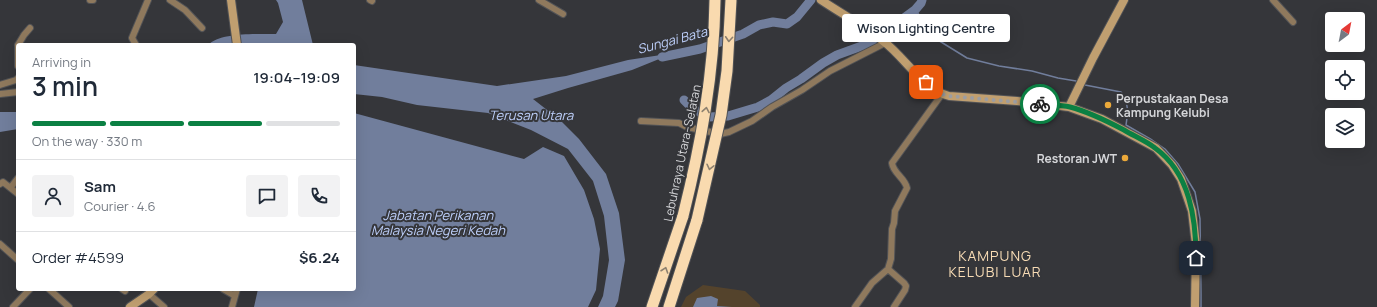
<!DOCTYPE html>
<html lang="en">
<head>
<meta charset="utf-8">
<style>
	body { margin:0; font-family:Manrope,sans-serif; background:#f2f2f3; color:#1f2937; height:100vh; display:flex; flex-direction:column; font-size:15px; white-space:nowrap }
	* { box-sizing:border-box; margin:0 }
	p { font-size:13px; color:#747a83 }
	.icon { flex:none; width:22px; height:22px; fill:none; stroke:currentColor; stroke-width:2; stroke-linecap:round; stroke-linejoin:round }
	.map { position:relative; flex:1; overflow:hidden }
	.drawer { position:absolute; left:16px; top:43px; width:340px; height:248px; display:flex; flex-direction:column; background:#fff; border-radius:4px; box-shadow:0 4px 16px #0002 }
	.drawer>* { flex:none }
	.needle { width:26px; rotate:32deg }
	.tools { position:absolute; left:1325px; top:12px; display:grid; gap:8px }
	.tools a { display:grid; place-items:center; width:40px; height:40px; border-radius:4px; background:#fff; box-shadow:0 4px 16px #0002; font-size:20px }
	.pin { position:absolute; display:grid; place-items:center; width:34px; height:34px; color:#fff; margin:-17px; border-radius:8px; box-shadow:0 2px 6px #0006 }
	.courier { position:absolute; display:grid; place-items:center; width:40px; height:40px; margin:-20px; border:3px solid #0b8043; border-radius:50%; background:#fff; color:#222; box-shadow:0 1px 5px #0007 }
	.bubble { position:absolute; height:28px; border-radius:4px; background:#fff; box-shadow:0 4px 16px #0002; font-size:13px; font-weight:600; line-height:28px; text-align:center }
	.headline em { font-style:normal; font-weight:600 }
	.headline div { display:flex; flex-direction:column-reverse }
	.headline { display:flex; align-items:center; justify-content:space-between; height:68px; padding:0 16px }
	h1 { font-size:26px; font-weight:600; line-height:30px }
	.bar { display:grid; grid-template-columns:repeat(4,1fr); gap:6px 4px; align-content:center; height:48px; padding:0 16px }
	.bar i { height:5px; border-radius:3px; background:#e0e1e3 }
	.bar .current { background:#0b8043 }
	.bar p { grid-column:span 4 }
	.line { display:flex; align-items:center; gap:10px; padding:0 16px; border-top:1px solid #e0e1e3 }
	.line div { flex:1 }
	.round { display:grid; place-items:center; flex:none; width:42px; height:42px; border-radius:4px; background:#f2f2f3 }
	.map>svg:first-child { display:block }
</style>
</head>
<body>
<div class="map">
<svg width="1377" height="307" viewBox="0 0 1377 307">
	<rect width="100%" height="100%" fill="#35363a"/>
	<path fill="#54432c" d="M 703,285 L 745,291 L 760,305 L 760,307 L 681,307 L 686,297 Z"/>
	<path fill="#717e9c" d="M 276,0 L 302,0 L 313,45 L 208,45 C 220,32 258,34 276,34 L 283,22 L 278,3 Z
		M 674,53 L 632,70 L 568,88 L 533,99 L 560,120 L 579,139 L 606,174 L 619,213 L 625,260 L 618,301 L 615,307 L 598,307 L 603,296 L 609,260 L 604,216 L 593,181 L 568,149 L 531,130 L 488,113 L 417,105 L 382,97 L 354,94 L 354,65 L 497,86 L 566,76 L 628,60 Z
		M 0,112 L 18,112 L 18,129 L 0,132 Z
		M 354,113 L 524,159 L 543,147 L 564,156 L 584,190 L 594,219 L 600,249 L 596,290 L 588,307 L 254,307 L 258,289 L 354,289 Z
		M 711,296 L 718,299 L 717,306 L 732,307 L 693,307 L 697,298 Z"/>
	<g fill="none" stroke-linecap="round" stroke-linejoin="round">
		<path stroke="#717e9c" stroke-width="1.5" d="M 915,10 L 923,19 L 933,37 L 967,58 L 999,66 L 1032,71 L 1058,78 L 1076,81
			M 1085,85 L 1121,92 C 1129,103 1128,112 1126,125 L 1152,140 L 1165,149 L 1178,164 L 1195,192 L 1200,219 L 1201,294 L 1201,307"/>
		<path stroke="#717e9c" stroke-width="9" d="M 662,57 L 700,49 L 743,34 L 759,25 L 773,22 L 787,24 L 797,17 L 811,0
			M 684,100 L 693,109 L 709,117 L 728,116 L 758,107 L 771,100 L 786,88 L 801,79 L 823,63 L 837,55 L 870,43 L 915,10 L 921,3 L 922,0"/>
		<g stroke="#525356" stroke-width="8">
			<path id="street" d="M 90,0 L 93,0
				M 170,0 L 185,10 L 202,28
				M 370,0 L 372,1
				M 539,0 L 563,14
				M 1273,0 L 1293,22
				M 18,45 L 24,35 L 30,28
				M 18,45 L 18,66
				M 136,45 L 132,38 L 148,0
				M 0,85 L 16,80 L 18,78
				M 0,94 L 18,92
				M 641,121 L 679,123 L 687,127 L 720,134 L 729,132 L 752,121 L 772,107 L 802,90 L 830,71 L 885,43
				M 0,184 L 3,182 L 18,194
				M 11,187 L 18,178
				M 0,244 L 18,260
				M 49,289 L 69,307
				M 122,289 L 125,291
				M 223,289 L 235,296
				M 149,294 L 164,307
				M 13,307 L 30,289
				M 232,307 L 237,289
				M 855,307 L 872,283 L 888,269
				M 894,307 L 905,290 L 906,286 L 904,283 L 888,269 L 891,259 L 892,229 L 894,223 L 895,211 L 907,188 C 905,178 893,173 892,163 L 942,94"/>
		</g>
		<g stroke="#525356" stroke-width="10">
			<path id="secondary" d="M 231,0 L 237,45
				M 821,0 C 842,14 864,26 883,41 C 905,57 922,89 949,96 L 1017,101 L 1069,107 L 1102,119 L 1156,148 L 1172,165 L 1181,179 L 1192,211 L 1196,245 L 1195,307
				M 1069,107 L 1093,58 L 1124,0
				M 130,307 L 149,294 L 154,289"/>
		</g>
		<g stroke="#525356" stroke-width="13">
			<path id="highway" d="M 652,307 L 683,216
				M 669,307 L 697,220"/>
		</g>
		<use href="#street" stroke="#8f795d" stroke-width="6"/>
		<use href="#secondary" stroke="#c09f70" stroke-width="8"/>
		<use href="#highway" stroke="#f9daaf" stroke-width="11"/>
		<g stroke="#525356" stroke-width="13" stroke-linecap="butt">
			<path id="highway-bridge" d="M 683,216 C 701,144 714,74 715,0
				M 697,220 L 721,115 L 727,71 L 731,0"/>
		</g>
		<use href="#highway-bridge" stroke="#f9daaf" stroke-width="11"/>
	</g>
	<defs><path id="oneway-chevron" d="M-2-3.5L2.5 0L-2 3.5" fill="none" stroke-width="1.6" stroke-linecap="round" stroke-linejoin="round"/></defs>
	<g stroke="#8d806f">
		<use href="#oneway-chevron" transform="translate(729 39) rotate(94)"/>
		<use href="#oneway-chevron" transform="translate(706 110) rotate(-80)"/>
		<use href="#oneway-chevron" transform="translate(710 167) rotate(103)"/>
		<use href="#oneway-chevron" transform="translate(665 270) rotate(-71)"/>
	</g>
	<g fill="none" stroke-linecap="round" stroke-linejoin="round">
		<path stroke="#9c9da1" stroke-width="4" stroke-dasharray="0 7.2" d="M 926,82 L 942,94 L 949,96 L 1040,104"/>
		<path stroke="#0b8043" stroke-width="5" d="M 1040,104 C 1050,105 1061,105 1070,107 C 1089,112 1107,121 1124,130 C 1134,136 1146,141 1155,148 C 1190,173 1196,219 1196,258"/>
	</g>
	<g fill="#eca93a" stroke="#35363a" stroke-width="1.5">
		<circle cx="1108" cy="105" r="4"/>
		<circle cx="1125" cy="158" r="4"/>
	</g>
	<g text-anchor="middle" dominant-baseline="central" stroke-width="4" stroke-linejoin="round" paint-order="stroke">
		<g font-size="12" font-weight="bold" fill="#d4d5d8" stroke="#35363a" text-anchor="start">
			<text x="1116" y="98">Perpustakaan Desa<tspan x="1116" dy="14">Kampung Kelubi</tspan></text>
			<text x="1117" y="158" text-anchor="end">Restoran JWT</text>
		</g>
		<g font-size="12" fill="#d4d5d8" stroke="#35363a">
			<text transform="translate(682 153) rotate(-78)">Lebuhraya Utara–Selatan</text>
		</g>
		<g font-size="13" font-style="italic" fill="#bdcffa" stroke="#35363a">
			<text transform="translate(672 40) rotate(-15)">Sungai Bata</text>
			<text x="531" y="115">Terusan Utara</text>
			<text x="438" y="215">Jabatan Perikanan<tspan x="438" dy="15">Malaysia Negeri Kedah</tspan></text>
		</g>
		<g font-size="14" letter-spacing="1" fill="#f8dcb5" stroke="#35363a">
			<text x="995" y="255">KAMPUNG<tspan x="995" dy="16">KELUBI LUAR</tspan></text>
		</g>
	</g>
</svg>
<div class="tools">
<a><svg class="needle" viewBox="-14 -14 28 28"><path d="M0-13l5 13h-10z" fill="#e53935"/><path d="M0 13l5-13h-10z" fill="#747a83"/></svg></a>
<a><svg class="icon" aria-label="locate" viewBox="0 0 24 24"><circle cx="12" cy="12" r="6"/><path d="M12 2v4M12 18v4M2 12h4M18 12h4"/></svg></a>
<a><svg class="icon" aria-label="layers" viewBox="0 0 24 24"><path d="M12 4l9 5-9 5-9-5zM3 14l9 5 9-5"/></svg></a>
</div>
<div class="pin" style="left:926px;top:82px;background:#ea580c"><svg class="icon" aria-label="bag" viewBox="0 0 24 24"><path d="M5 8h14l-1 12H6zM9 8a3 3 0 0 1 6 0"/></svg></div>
<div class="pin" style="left:1196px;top:258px;background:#1f2937"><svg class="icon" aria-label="home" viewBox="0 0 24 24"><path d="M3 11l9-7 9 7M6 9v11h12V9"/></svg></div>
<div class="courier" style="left:1040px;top:104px"><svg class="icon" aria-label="bike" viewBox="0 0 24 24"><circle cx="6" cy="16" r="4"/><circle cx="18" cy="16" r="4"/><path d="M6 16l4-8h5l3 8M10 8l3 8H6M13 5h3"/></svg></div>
<div class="bubble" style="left:842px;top:14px;width:168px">Wison Lighting Centre</div>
<section class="drawer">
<div class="headline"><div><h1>3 min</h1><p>Arriving in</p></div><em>19:04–19:09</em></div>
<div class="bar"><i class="current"></i><i class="current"></i><i class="current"></i><i></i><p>On the way · 330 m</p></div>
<div class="line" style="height:72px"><a class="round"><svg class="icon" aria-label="person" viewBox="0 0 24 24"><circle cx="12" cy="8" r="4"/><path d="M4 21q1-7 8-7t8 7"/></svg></a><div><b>Sam</b><p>Courier · 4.6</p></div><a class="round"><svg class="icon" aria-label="chat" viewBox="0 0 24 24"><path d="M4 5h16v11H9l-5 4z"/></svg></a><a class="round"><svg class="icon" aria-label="phone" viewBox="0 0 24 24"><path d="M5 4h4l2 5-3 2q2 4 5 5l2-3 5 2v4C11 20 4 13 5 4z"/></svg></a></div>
<div class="line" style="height:52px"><div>Order #4599</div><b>$6.24</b></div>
</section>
</div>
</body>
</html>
